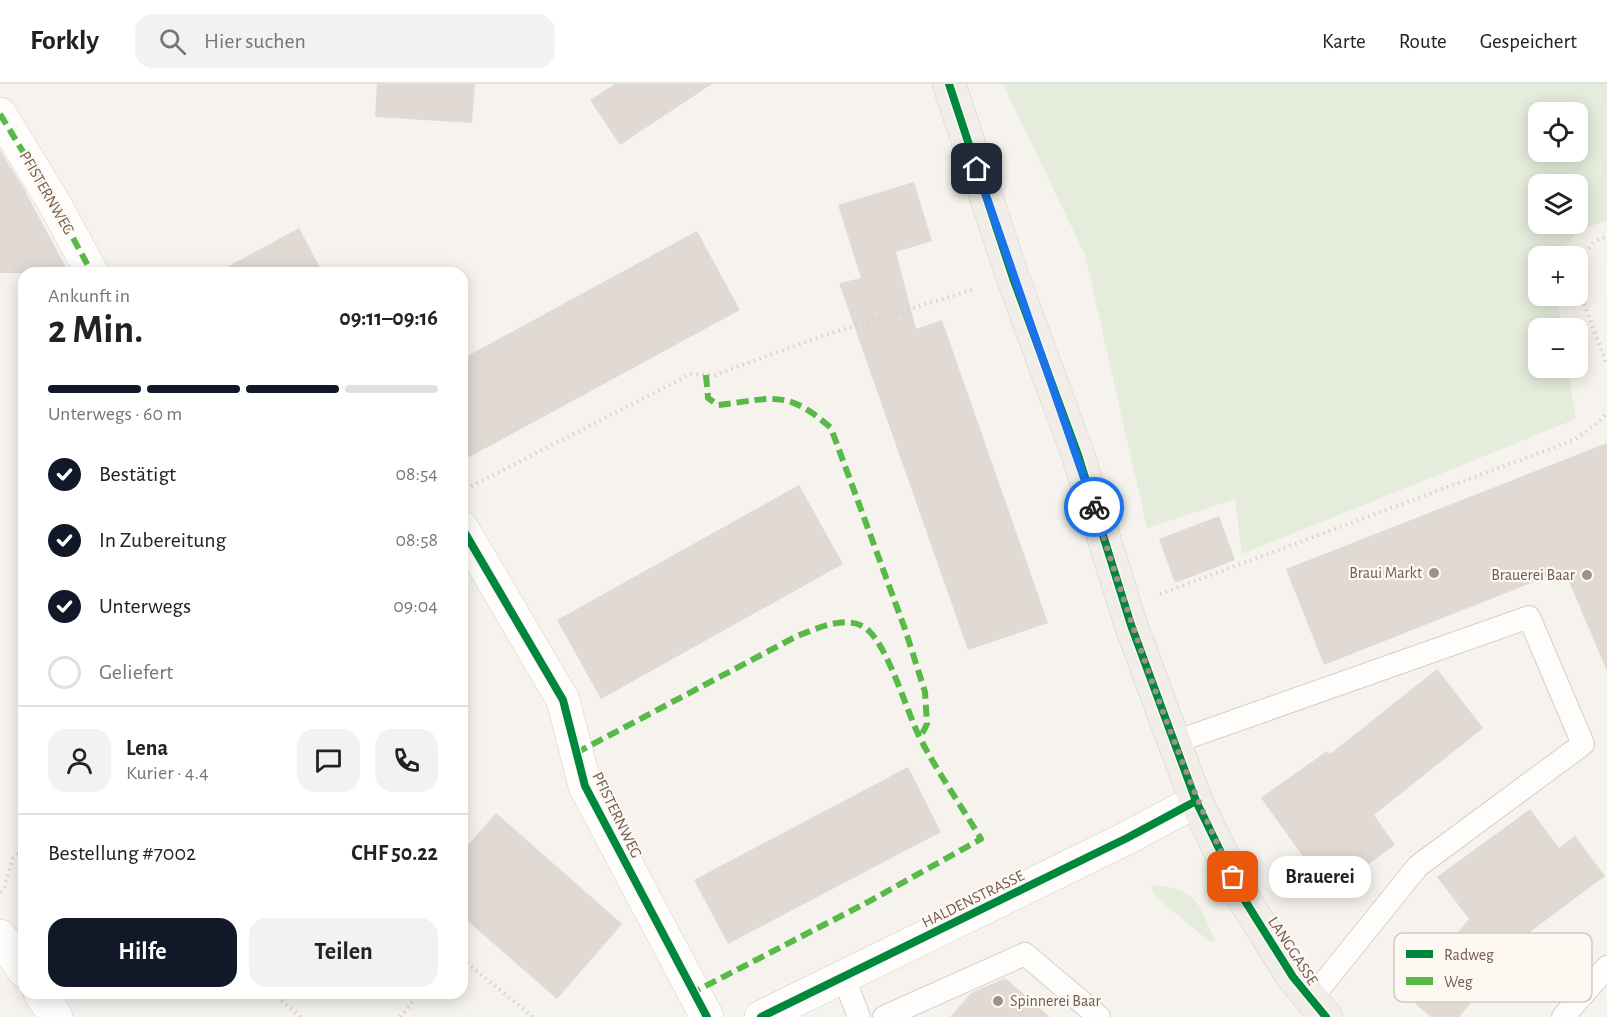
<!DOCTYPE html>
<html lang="de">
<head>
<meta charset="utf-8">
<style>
	body { margin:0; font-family:"Alegreya Sans",sans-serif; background:#f2f2f2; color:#222; height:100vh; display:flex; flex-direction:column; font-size:22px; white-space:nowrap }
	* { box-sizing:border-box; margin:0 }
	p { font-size:20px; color:#767676 }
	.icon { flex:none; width:33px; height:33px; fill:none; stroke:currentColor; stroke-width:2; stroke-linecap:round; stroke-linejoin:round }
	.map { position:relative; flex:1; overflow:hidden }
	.panel { position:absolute; left:18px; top:183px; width:450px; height:732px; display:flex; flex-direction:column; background:#fff; border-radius:18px; box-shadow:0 3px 15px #0003 }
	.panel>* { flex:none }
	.buttons { position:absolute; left:1528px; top:18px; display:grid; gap:12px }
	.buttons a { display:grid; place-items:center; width:60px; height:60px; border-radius:12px; background:#fff; box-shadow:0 3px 15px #0003; font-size:30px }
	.pin { position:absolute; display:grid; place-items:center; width:51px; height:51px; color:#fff; margin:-26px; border-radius:12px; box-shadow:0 3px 9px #0006 }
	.courier { position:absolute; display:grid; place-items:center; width:60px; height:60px; margin:-30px; border:4px solid #1a73e8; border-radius:50%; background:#fff; color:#222; box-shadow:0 2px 8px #0007 }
	.bubble { position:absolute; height:42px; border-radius:18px; background:#fff; box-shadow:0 3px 15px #0003; font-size:20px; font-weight:700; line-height:42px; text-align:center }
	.overview em { font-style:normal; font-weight:700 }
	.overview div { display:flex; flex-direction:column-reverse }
	.overview { display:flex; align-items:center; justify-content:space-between; height:102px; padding:0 30px }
	h1 { font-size:39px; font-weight:700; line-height:45px }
	.bar { display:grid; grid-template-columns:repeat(4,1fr); gap:9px 6px; align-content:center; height:72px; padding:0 30px }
	.bar i { height:8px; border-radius:4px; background:#e0e0e0 }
	.bar .active { background:#111827 }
	.bar p { grid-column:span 4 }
	.line { display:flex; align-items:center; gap:15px; padding:0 30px; border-top:2px solid #e0e0e0 }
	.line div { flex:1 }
	.round { display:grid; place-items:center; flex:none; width:63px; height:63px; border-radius:18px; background:#f2f2f2 }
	ol { padding:0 30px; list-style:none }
	li { display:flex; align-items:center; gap:18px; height:66px }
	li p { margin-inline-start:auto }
	li .icon { padding:6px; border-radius:50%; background:#111827; color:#fff; stroke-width:4 }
	li:last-child { color:#767676 }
	li i { width:33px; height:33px; border:3px solid #e0e0e0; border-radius:50% }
	.cta { display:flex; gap:12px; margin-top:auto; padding:12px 30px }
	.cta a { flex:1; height:69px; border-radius:18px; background:#111827; color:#fff; font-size:24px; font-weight:700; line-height:69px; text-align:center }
	.cta a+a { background:#f2f2f2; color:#222 }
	header { display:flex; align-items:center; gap:36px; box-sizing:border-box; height:84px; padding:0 30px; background:#fff; border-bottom:2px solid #e0e0e0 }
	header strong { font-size:28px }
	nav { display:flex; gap:33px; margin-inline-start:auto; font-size:21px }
	.search { width:420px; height:54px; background:#f2f2f2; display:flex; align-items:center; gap:15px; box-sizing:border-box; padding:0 21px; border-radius:18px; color:#767676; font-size:22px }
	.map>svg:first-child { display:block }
</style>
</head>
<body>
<header>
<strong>Forkly</strong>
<div class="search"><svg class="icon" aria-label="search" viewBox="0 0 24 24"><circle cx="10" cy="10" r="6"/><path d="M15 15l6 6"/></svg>Hier suchen</div>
<nav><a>Karte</a><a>Route</a><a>Gespeichert</a></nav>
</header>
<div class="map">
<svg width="1607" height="933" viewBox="0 0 1607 933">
	<rect width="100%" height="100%" fill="#f6f3ee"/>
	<path fill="#e5ecdb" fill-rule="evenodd" d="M 1003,0 L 1607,0 L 1607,136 L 1578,147 L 1557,172 L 1539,172 L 1539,212 L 1557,212 L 1562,244 L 1539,244 L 1539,284 L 1568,284 L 1576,335 L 1242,470 L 1235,415 L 1147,444 L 1085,171 ZM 1539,28 L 1578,28 L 1578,68 L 1539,68 ZM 1539,100 L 1578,100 L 1578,140 L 1539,140 Z
		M 1151,800 C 1200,808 1196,815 1215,856 L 1210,858 L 1154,811 Z"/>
	<path fill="#e0d9d4" d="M 377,0 L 475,0 L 472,39 L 375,33 Z
		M 615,0 L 712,0 L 620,61 L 590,16 Z
		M 0,66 L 24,105 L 69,189 L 0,189 Z
		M 914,98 L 932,157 L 896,168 L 916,245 L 942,236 L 1048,539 L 968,566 L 839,199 L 861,194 L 838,121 Z
		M 299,144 L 323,189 L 216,189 Z
		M 697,147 L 740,226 L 462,377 L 462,275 Z
		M 1607,359 L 1607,587 L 1564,486 L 1324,581 L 1286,485 Z
		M 799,401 L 843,480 L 601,615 L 557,536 Z
		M 1219,432 L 1235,476 L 1175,499 L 1159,455 Z
		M 1437,585 L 1483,644 L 1374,731 L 1395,761 L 1329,809 L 1261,714 L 1327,667 L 1330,670 Z
		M 908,683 L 941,748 L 728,860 L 694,796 Z
		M 1530,725 L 1559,764 L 1575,752 L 1605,792 L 1475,889 L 1487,900 L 1459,933 L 1431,933 L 1405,911 L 1469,835 L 1437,793 Z
		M 496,729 L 622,840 L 557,915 L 462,832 L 462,768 Z
		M 1005,894 L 1050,933 L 950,933 L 971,909 Z"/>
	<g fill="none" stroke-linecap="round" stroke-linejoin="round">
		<g stroke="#d4cfc9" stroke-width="24">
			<path id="service" d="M 1175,658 L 1529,533 L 1583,660 L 1418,782 L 1310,916
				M 844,894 L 859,933
				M 884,933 L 1025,870 L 1099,933
				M 1563,933 L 1607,883"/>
		</g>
		<g stroke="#d4cfc9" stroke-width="34">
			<path id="minor" d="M 0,30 L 53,117 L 92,189
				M 462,444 L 563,616 L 585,702 L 707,933
				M 0,852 L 24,887
				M 40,909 L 56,933
				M 761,933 L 1127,754 L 1196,717"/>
		</g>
		<g stroke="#d5cdc9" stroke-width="34">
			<path id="primary" d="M 949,0 L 1013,194 L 1078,371 L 1131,541 L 1196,717 L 1242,812 L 1293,893 L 1326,933"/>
		</g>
		<path stroke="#d8d1cd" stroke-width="4" stroke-dasharray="1.5 4.5" stroke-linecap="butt" d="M 1578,179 L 1594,158 L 1607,152
			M 1578,203 L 1607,281
			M 466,405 L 691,290 L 715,291 L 825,251 L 975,205
			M 1160,510 L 1574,356 L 1599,338 L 1607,328
			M 0,808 L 4,804 L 13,774 L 24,762
			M 462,875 L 533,933
			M 272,909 L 301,933
			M 400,933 L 420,909"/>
		<use href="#service" stroke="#fefdfc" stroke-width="22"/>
		<use href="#minor" stroke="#fefdfc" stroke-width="33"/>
		<use href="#primary" stroke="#f1ede8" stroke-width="33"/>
		<path stroke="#58b947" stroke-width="6" stroke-dasharray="12 6" stroke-linecap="butt" d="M 0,30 L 53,117 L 92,189
			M 706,291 L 708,314 L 718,321 C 772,315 786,304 831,344 L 905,545 L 925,608 L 927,640 L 920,654
			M 576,669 L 797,552 C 818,544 851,528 870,548 C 890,569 906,625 919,652 C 937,688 961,721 981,755 L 868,818 L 694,908"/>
		<g stroke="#fdf8f1" stroke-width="11">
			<path id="cycleway" d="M 949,0 L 1013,194 L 1078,371 L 1131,541 L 1196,717 L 1242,812 L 1293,893 L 1326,933
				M 462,444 L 563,616 L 585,702 L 707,933
				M 761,933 L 1127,754 L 1196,717"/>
		</g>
		<use href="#cycleway" stroke="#00873e" stroke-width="8"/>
	</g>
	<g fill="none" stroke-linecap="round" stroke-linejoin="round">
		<path stroke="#a09088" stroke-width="6" stroke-dasharray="0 10.8" d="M 1094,423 C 1134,549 1175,674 1233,793"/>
		<path stroke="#1a73e8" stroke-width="8" d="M 977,85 L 1094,423"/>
	</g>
	<g fill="#a09088" stroke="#fdf8f1" stroke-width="2">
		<circle cx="1434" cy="489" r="6"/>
		<circle cx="1587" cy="491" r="6"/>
		<circle cx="998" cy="917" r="6"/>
	</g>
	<g text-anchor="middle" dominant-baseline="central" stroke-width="4.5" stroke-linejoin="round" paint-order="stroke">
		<g font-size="16" fill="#725b51" stroke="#fdf8f1">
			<text transform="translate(47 109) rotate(60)">PFISTERNWEG</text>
			<text transform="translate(617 731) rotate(64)">PFISTERNWEG</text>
			<text transform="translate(973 815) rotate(-26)">HALDENSTRASSE</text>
			<text transform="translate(1293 867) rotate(57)">LANGGASSE</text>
		</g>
		<g font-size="16" fill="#725b51" stroke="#fdf8f1" text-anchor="end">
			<text x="1422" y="489">Braui Markt</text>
			<text x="1575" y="491">Brauerei Baar</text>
			<text x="1010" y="917" text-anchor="start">Spinnerei Baar</text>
		</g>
	</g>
	<rect x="1394" y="849" width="198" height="69" rx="9" fill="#fdf8f1" stroke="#d3c9c1" stroke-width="1.5"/>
	<rect x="1406" y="866" width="27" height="8" fill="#00873e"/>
	<rect x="1406" y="893" width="27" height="8" fill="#58b947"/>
	<g font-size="16" fill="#725b51">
		<text x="1444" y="876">Radweg</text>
		<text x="1444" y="903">Weg</text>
	</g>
</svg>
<div class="buttons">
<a><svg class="icon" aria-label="locate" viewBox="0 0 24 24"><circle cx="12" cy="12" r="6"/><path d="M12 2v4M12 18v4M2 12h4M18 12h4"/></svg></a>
<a><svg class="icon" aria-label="layers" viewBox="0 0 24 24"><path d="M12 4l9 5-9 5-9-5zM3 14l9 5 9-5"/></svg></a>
<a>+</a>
<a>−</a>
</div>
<div class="pin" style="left:1233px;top:793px;background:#ea580c"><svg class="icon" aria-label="bag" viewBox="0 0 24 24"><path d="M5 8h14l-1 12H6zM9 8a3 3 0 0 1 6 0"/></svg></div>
<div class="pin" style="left:977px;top:85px;background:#1f2937"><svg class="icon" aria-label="home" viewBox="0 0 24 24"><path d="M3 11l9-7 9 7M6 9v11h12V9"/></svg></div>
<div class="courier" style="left:1094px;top:423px"><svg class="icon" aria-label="bike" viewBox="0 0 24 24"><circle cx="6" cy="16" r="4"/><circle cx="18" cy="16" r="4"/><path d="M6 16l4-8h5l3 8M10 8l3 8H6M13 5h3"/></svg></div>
<div class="bubble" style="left:1269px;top:772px;width:102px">Brauerei</div>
<section class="panel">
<div class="overview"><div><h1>2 Min.</h1><p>Ankunft in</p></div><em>09:11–09:16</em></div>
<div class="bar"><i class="active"></i><i class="active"></i><i class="active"></i><i></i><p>Unterwegs · 60 m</p></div>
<ol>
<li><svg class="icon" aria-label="check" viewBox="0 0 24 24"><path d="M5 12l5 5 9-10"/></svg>Bestätigt<p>08:54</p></li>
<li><svg class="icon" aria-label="check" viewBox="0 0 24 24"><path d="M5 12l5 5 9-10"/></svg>In Zubereitung<p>08:58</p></li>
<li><svg class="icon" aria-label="check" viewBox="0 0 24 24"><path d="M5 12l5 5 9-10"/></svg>Unterwegs<p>09:04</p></li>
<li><i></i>Geliefert</li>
</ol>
<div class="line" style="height:108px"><a class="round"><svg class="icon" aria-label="person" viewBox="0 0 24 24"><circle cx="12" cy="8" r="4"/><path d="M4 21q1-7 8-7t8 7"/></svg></a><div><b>Lena</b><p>Kurier · 4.4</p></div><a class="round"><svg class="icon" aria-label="chat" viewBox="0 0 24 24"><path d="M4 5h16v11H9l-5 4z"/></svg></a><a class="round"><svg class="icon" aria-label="phone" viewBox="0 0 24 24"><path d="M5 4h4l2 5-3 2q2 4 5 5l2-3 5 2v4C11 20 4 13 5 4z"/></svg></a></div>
<div class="line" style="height:78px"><div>Bestellung #7002</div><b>CHF 50.22</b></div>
<div class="cta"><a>Hilfe</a><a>Teilen</a></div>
</section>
</div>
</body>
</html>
